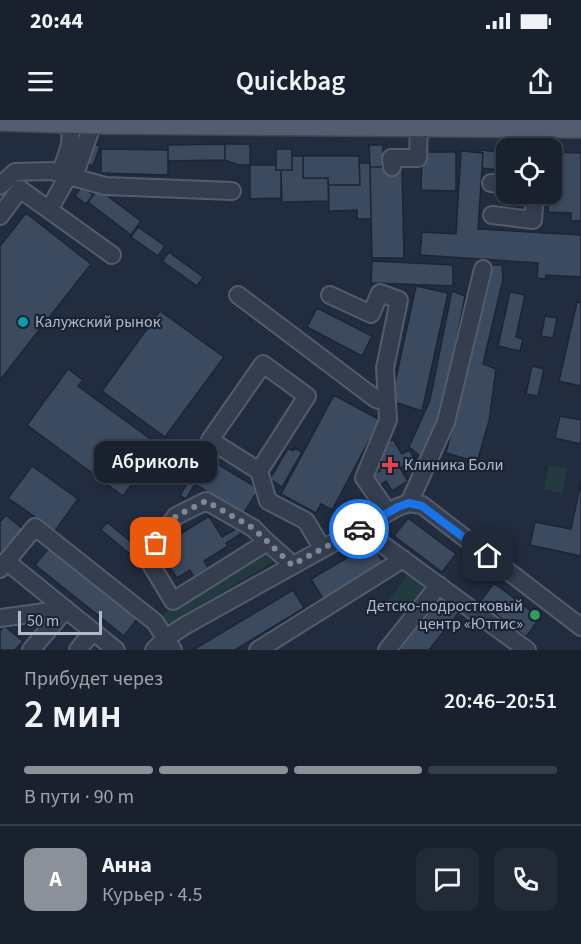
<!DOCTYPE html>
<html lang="ru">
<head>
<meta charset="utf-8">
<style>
	body { margin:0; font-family:"Source Sans 3",sans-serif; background:#222937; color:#f1f3f6; height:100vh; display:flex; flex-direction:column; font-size:22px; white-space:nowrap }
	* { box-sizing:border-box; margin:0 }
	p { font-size:20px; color:#9fa3aa }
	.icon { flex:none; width:33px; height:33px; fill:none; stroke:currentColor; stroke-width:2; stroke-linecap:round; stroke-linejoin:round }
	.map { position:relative; height:530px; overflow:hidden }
	.sheet { display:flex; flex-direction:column; background:#19212f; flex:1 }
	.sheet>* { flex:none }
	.buttons { position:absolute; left:496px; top:18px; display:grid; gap:12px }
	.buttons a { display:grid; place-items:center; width:66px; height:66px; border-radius:12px; background:#19212f; box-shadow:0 3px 9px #0003,0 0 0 2px #373e4b; font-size:30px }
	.scale { position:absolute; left:18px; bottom:15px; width:84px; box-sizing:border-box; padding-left:6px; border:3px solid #b1b9ca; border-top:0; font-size:16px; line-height:21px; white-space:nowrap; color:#b1b9ca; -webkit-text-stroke:4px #1a2334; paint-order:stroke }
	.pin { position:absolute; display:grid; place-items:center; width:51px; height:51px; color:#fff; margin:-26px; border-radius:12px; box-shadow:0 3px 9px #0006 }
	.courier { position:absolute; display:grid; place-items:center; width:60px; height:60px; margin:-30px; border:4px solid #1a73e8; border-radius:50%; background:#fff; color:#222; box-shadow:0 2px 8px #0007 }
	.bubble { position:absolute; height:42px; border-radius:12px; background:#19212f; box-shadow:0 3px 9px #0003,0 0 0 2px #373e4b; font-size:20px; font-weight:600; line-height:42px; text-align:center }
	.overview em { font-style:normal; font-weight:600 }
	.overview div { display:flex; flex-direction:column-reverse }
	.overview { display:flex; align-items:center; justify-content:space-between; height:102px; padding:0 24px }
	h1 { font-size:39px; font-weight:600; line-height:45px }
	.bar { display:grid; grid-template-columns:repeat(4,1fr); gap:9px 6px; align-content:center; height:72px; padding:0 24px }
	.bar i { height:8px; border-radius:4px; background:#373e4b }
	.bar .current { background:#8c9099 }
	.bar p { grid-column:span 4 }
	.line { display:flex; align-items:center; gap:15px; padding:0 24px; border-top:2px solid #373e4b }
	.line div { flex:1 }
	.round { display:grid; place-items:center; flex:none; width:63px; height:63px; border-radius:12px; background:#222937 }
	.status { display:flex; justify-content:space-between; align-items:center; height:42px; padding:0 30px; background:#19212f; direction:ltr }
	.status svg { height:16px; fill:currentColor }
	header { display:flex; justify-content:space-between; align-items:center; height:78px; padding:0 24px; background:#19212f; font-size:27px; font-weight:600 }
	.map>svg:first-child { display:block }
</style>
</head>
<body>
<div class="status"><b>20:44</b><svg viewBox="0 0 49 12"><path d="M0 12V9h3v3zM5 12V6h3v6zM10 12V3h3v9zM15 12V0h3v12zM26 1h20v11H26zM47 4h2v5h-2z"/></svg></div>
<header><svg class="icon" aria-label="menu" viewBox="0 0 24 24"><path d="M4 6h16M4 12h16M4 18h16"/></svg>Quickbag<svg class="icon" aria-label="share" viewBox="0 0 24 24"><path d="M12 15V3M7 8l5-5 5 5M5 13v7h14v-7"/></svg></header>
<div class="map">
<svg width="581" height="530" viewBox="0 0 581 530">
	<rect width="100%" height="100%" fill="#212c3f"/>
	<path fill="#233b40" d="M 549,345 L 567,349 L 562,373 L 544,369 Z
		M 266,429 L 274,441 L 171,503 L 161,502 L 165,492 L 170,488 Z
		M 409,452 L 426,465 L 405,493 L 388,481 Z"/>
	<path fill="#3c4a5f" stroke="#1c2536" stroke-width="1.5" d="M 91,23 L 100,26 L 93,46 L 84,43 Z
		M 225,24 L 225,40 L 168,41 L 168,25 Z
		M 225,24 L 250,24 L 250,45 L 239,45 L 225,40 Z
		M 369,25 L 383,25 L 383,47 L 370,47 Z
		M 101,29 L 168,30 L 168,55 L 101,53 Z
		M 276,29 L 292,29 L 292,50 L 276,50 Z
		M 481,30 L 507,33 L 507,51 L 482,48 L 483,33 L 480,32 Z
		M 461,31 L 483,33 L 478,109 L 581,115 L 581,157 L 546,155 L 546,159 L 537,158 L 538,143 L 420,135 L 422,112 L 456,114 Z
		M 422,32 L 456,32 L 456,71 L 421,70 Z
		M 552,32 L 581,33 L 581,101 L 571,101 L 571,93 L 548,92 L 549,74 L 552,74 Z
		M 292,36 L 303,36 L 303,58 L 328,58 L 329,81 L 282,82 L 281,50 L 292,50 Z
		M 303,36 L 359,36 L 360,65 L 328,65 L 328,58 L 303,58 Z
		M 359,43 L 370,43 L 371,99 L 357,99 L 357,90 L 329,91 L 328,65 L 360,65 Z
		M 250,45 L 276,45 L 276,50 L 281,50 L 281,78 L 250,79 Z
		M 370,47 L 402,47 L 404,138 L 372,138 Z
		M 82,66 L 93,75 L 86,84 L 75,76 Z
		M 98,69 L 141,101 L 131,115 L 88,82 Z
		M 26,93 L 91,144 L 0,260 L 0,126 Z
		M 138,107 L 165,126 L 158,136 L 131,117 Z
		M 169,132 L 203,157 L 197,166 L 162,141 Z
		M 372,141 L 453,145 L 453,166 L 371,163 Z
		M 492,145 L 502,145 L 503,159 L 483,244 L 496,249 L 489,301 L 477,342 L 446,333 L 490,159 Z
		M 416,166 L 448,173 L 422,291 L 391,281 Z
		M 452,171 L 465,176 L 443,289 L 424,339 L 409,327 L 430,280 Z
		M 510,172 L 525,175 L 516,217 L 523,219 L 520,231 L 498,226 Z
		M 577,182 L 581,183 L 581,266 L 559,261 Z
		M 317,188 L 372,216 L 362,236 L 307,207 Z
		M 160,191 L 224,237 L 165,317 L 102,271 Z
		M 545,196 L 557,198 L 553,218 L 541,216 Z
		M 532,246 L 544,249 L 538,276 L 526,274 Z
		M 68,249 L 83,260 L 78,266 L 160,326 L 123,376 L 27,305 Z
		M 334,275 L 380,300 L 332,390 L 321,384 L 316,393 L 281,374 Z
		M 560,296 L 581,300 L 581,324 L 555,318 Z
		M 393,319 L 402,334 L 409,330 L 419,345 L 413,349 L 408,343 L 400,348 L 408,361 L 392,371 L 386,361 L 379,366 L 372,355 L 380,351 L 376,345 L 384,325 Z
		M 288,328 L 293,331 L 295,328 L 302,332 L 282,367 L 270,359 Z
		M 204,336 L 259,369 L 243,394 L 195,364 L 186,379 L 180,375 Z
		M 32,346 L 78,379 L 55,411 L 8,378 Z
		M 581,361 L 581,436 L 530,425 L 535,402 L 571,409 Z
		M 6,395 L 23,409 L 0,437 L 0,402 Z
		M 209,396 L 222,417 L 237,408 L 241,414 L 226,423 L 228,426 L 204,441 L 208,448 L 194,457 L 190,450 L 177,458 L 166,442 L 162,445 L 158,439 L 163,436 L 158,428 Z
		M 408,398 L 456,434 L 442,452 L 394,416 Z
		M 107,402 L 136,426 L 130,434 L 101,410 Z
		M 372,423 L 383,443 L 323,479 L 311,459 Z
		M 49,428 L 138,498 L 124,516 L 35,445 Z
		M 494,463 L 540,498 L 526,517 L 480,482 Z
		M 293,470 L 304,488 L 235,530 L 193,530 Z
		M 444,472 L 463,487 L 429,530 L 399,530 Z
		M 4,506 L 23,521 L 15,530 L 0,530 L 0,511 Z"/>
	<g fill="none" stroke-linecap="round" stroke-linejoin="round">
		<g stroke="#535c6d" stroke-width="20">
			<path id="minor" d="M 537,6 L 537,28
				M 392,47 L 391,38 L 418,38 L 419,6
				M 60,53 C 66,36 76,19 67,2
				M 74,57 L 93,3
				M 491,63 L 507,65
				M 0,66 L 15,52 L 51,51 L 105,66 L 232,71
				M 49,90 L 68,56
				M 492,95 L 533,100 L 535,74
				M 0,96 L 20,69 L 112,135
				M 238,175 L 376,279 L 387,282 L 388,300 L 364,358 L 388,392
				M 330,175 L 371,194 L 380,173 L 399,180 L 385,248 L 387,282
				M 259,351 L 210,320 L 263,244 L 307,276 L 259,351 L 268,381 L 306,401 L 322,428
				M 409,383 L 446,302 L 483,149
				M 360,408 L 527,530
				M 267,422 L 253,408 L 206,381 L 176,396 L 146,436 L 173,481 L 267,422 L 293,445
				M 6,441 L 116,530
				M 0,449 L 35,407 L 155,502 L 173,530
				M 0,498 L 66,489 L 31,530
				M 78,530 L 93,511
				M 154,530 L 166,518 L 186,505 L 398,387 L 409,383 L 422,385 L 581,507
				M 258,530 L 403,439
				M 387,530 L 439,465"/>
		</g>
		<g stroke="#3e4758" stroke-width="24">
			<path id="major" d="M 0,0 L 93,3 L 581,7"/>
		</g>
		<use href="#minor" stroke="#353e4f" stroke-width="16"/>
		<use href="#major" stroke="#535d6f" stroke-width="21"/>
	</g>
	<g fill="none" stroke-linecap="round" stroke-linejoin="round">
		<path stroke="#7f8899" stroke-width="6" stroke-dasharray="0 10.8" d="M 156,423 L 176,396 L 206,381 L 253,408 L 292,445 L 359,409"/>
		<path stroke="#1a73e8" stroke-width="8" d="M 359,409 L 398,387 L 409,383 L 422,386 L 488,436"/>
	</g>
	<circle fill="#0f9aa8" stroke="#1a2334" stroke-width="2" cx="23" cy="202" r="6"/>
	<path fill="#e0444e" stroke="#1a2334" stroke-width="2" d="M387 336h6v6h6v6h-6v6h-6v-6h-6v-6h6z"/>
	<circle fill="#2e9e5b" stroke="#1a2334" stroke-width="2" cx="535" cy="495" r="6"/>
	<g text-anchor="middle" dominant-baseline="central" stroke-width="4.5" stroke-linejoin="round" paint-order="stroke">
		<g font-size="16" fill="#b1b9ca" stroke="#1a2334" text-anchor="start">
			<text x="35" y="202">Калужский рынок</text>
			<text x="404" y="345">Клиника Боли</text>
			<text x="523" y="486" text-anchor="end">Детско-подростковый<tspan x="523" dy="18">центр «Юттис»</tspan></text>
		</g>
	</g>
</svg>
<div class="buttons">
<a><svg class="icon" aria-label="locate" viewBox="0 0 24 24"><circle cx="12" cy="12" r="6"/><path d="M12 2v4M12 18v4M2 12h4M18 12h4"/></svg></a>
</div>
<div class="scale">50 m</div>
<div class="pin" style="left:156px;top:423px;background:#ea580c"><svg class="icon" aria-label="bag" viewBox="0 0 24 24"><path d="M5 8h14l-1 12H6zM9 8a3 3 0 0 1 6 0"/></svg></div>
<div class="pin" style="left:488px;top:436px;background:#1f2937"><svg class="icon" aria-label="home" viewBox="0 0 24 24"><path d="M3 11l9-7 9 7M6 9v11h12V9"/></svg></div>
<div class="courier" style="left:359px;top:409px"><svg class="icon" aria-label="car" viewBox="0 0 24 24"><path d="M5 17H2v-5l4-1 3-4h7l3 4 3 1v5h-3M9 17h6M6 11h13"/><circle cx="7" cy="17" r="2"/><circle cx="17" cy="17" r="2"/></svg></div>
<div class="bubble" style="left:94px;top:321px;width:123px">Абриколь</div>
</div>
<section class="sheet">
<div class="overview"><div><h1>2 мин</h1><p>Прибудет через</p></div><em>20:46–20:51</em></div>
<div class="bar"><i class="current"></i><i class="current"></i><i class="current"></i><i></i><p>В пути · 90 m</p></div>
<div class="line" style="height:108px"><b class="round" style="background:#8c9099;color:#fff">А</b><div><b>Анна</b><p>Курьер · 4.5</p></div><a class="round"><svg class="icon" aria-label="chat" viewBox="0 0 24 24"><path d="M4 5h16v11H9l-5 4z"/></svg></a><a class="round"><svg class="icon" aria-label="phone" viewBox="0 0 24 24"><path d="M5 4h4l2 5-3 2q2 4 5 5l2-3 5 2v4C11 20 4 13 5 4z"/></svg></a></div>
</section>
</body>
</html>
